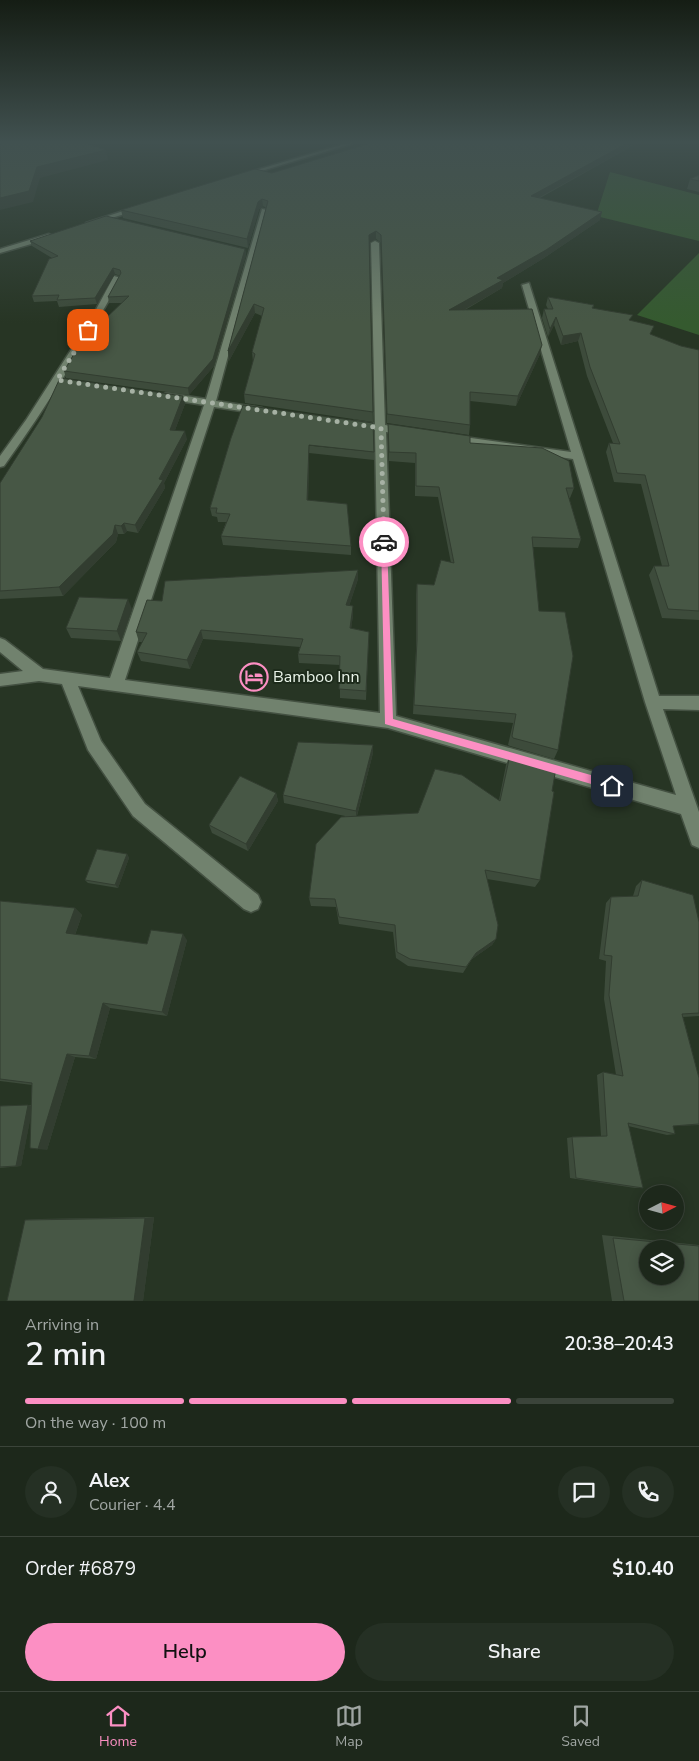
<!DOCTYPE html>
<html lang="en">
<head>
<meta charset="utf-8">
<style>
	body { margin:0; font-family:"Nunito Sans",sans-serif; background:#253024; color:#f1f3f6; height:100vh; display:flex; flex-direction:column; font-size:19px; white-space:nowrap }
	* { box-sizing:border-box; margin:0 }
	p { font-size:16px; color:#a0a6a3 }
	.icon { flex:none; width:28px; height:28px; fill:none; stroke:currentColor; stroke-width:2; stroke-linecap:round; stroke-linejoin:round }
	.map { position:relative; height:1301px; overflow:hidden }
	.drawer { display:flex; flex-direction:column; background:#1d281b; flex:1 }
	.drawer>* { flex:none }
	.needle { width:32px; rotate:84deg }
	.tools { position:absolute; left:639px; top:1185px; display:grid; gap:10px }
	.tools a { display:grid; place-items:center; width:45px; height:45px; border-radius:50%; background:#1d281b; box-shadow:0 2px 12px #0003,0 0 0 1px #3b443a; font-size:25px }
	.pin { position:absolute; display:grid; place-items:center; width:42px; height:42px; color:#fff; margin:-21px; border-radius:10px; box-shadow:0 2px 8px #0006 }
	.courier { position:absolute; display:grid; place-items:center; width:50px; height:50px; margin:-25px; border:4px solid #fc8fc3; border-radius:50%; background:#fff; color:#222; box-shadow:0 1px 6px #0007 }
	.headline em { font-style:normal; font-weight:600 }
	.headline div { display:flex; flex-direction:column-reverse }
	.headline { display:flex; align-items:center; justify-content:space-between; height:85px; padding:0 25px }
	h1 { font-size:32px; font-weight:600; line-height:38px }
	.bar { display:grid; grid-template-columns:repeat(4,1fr); gap:8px 5px; align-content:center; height:60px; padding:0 25px }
	.bar i { height:6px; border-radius:4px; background:#3b443a }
	.bar .selected { background:#fc8fc3 }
	.bar p { grid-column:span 4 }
	.line { display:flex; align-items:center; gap:12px; padding:0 25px; border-top:1px solid #3b443a }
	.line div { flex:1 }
	.round { display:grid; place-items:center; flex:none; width:52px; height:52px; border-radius:26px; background:#253024 }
	.primary-button { display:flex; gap:10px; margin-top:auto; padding:10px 25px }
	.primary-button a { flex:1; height:58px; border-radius:30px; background:#fc8fc3; color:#111; font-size:20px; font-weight:600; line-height:58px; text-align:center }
	.primary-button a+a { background:#253024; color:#f1f3f6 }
	.dock { display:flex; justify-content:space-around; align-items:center; height:70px; border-top:1px solid #3b443a; background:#1d281b; font-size:14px; color:#a0a6a3 }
	.dock a { display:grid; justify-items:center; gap:2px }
	.dock .selected { color:#fc8fc3 }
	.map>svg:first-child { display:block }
</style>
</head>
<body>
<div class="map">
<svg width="699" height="1301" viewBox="0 0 699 1301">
	<rect width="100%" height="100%" fill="#273524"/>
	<path fill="#355a2f" d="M 610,172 L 699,195 L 699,241 L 596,216 Z
		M 699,253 L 699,335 L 637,315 Z"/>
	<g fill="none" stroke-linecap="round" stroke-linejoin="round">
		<g stroke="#445142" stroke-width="3">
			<path id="minor" d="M 354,141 L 361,141 L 245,176 L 240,175 Z
				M 142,205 L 145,207 L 144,208 L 92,224 L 86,223 Z
				M 262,209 L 267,210 L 216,401 L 262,408 L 267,411 L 262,414 L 214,407 L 125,680 L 380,713 L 375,430 L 354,427 L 349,424 L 354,421 L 375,424 L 371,243 L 375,241 L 379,243 L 385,425 L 408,429 L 413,432 L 408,435 L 386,432 L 396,716 L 676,795 L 645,702 L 573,459 L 450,441 L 444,438 L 450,435 L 571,452 L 522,285 L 529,283 L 659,696 L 699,696 L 699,710 L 663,709 L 699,812 L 699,848 L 692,845 L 681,814 L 388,728 L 78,686 L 101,741 L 145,804 L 258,895 L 261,902 L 258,909 L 251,912 L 244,909 L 133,816 L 88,750 L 62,684 L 39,681 L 0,686 L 0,674 L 23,671 L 0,652 L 0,638 L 5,640 L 43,669 L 110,678 L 204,405 L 166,399 L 161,396 L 166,393 L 206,399 Z
				M 49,234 L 53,236 L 52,238 L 0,253 L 0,249 Z
				M 114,276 L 121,278 C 86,343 47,406 4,466 L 0,467 L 0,456 L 26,420 L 92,317 Z"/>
		</g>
		<use href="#minor" fill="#71826e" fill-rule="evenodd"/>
	</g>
	<path fill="#3d4b3b" d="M 377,141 L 641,141 L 540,198 L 600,220 L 544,258 L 503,283 L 502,288 L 465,310 L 540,354 L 516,406 L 470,401 L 470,425 L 469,435 L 387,423 L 381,243 L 376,239 L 369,243 L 373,422 L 245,403 L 244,394 L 253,362 L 252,352 L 262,316 L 255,313 L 229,361 L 228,351 L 266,208 L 263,206 L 259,209 L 248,248 L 123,218 L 121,210 L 272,173 Z
		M 699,175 L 699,192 L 687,189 L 690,179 Z
		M 30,241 L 245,249 L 246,255 L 214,366 L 189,395 L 66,378 L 64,371 L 122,303 L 109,303 L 108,297 L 120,276 L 115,274 L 97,304 L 59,307 L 57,301 L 34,302 L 32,296 L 52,258 L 32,246 Z
		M 548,297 L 594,305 L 593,308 L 631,321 L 651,335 L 681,346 L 699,350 L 699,620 L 662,618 L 649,575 L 654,566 L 662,566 L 641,484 L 614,482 L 606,452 L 609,443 L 613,443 L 587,376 L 578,341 L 561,345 L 554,325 L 548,337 L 542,318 L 544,309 L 548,309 L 546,305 Z
		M 183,396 L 185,404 L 175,430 L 187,439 L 164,483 L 165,488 L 138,533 L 127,531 L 124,534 L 118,534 L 116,542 L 63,596 L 0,599 L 0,483 Z
		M 388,424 L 470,443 L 574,488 L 570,498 L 569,498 L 581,539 L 578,548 L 533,547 L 539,611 L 558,750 L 554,759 L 510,746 L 508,745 L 513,723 L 413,714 L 416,649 L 416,594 L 417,584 L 434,585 L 451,563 L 438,497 L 415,496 L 415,463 L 389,461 Z
		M 231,438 L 374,452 L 374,460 L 309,453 L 308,500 L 351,546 L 351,555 L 223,545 L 221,536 L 226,522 L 218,522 L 217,517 L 212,516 L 210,508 Z
		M 358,570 L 358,579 L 349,606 L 353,615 L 351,628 L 369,632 L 366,700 L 340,698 L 340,665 L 299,663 L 298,654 L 300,647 L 203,639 L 190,669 L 141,661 L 137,652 L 143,642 L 139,642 L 136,632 L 162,601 Z
		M 132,609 L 121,641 L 71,638 L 66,628 Z
		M 373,745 L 373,753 L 357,816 L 418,813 L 499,800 L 506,765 L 510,755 L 552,791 L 540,880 L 535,887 L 487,879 L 496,939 L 492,945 L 472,959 L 463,973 L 408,966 L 396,958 L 393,932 L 339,924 L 336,907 L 311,906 L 309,898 L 345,816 L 284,803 L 283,795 Z
		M 276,793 L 278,801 L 248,851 L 212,833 L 209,825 Z
		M 127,854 L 129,858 L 118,888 L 88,883 L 85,880 Z
		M 642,880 L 699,922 L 699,1016 L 683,1017 L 699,1078 L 699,1125 L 673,1126 L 675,1134 L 667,1135 L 628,1126 L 643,1188 L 635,1188 L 570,1178 L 567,1138 L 572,1137 L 601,1136 L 597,1075 L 603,1072 L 616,1075 L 604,999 L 606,961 L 599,959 L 606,903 L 611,897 L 633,896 L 636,886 Z
		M 0,901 L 75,908 L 82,915 L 75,935 L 147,944 L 187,940 L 167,1016 L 110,1008 L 96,1059 L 75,1057 L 47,1150 L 31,1114 L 21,1166 L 0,1168 L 0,1106 L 31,1105 L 32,1085 L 0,1081 Z
		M 154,1217 L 143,1301 L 25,1220 L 39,1219 Z
		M 602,1235 L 699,1245 L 699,1301 L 612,1301 Z"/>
	<path fill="#323d30" d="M 631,141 L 641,141 L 529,203 L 531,196 Z
		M 106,150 L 108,160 L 40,178 L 33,202 L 0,210 L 0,198 L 37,167 Z
		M 262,199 L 263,206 L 259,209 L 248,248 L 247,239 L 258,202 Z
		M 602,212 L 600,220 L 544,258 L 503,283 L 502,288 L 448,319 L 449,310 L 497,278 Z
		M 376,231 L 376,239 L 369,243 L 369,235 Z
		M 245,249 L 246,255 L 214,366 L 189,395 L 188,388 Z
		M 113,268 L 115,274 L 97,304 L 95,298 Z
		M 254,304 L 255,313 L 229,361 L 228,351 Z
		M 556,317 L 554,325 L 548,337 L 550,329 Z
		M 581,333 L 578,341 L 561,345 L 563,336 Z
		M 542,345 L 540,354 L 516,406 L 518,396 Z
		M 183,396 L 185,404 L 172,438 L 170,430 Z
		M 185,431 L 187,439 L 164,483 L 165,488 L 138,533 L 135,525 Z
		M 309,445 L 309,453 L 308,509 L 307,500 Z
		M 124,523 L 127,531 L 124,534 L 121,526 Z
		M 115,525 L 118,534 L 116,542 L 63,596 L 59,587 Z
		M 358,570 L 358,579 L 346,615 L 346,605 Z
		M 128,599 L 132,609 L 121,641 L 117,631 Z
		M 353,606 L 353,615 L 350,638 L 350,628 Z
		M 201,630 L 203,639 L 190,669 L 187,660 Z
		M 373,745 L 373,753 L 356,819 L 356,811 Z
		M 276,793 L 278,801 L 248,851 L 246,844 Z
		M 127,854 L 129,858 L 118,888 L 115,885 Z
		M 75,908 L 82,915 L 73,940 L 66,933 Z
		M 183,934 L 187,940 L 167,1016 L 162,1012 Z
		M 496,939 L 492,945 L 472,959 L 463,973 L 476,953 Z
		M 103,1003 L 110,1008 L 96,1059 L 89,1056 Z
		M 67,1054 L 75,1057 L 47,1150 L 38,1149 Z
		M 28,1105 L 33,1106 L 21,1166 L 16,1166 Z
		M 154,1217 L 143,1301 L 134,1301 L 145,1218 Z"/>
	<path fill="#475745" stroke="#323d30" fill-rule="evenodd" d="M 5,141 L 80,141 L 106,150 L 37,167 L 29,191 L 0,198 L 0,142 Z
		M 377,141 L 631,141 L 531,196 L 602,212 L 546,250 L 497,278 L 503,280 L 449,310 L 532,309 L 542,345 L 518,396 L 470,392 L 470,425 L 387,414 L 381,235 L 376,231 L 369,235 L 373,412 L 244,394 L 255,354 L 252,352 L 264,308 L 254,304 L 228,351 L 268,201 L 262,199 L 258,202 L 247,239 L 121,210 L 255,169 L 272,173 Z
		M 699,175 L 699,181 L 690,179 Z
		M 106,216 L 245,249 L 213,359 L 188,388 L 64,371 L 81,342 L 129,296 L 108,297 L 121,273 L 120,270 L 113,268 L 95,298 L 57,300 L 59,295 L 32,296 L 49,259 L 58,256 L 30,241 Z
		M 548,297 L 594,305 L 592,308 L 609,311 L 633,315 L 629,320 L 654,326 L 650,334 L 681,346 L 699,350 L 699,611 L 668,609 L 654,566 L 669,566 L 645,475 L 617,473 L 609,443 L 620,444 L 590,367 L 581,333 L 563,336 L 556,317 L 550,329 L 544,309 L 553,309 Z
		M 60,378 L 183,396 L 170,430 L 185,431 L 159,479 L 163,480 L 135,525 L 124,523 L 121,526 L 115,525 L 113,534 L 59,587 L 0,591 L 0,483 L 42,417 Z
		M 243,405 L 373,423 L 374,452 L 309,445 L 307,500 L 347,504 L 351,546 L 221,536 L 230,514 L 216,513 L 217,508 L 210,508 L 231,438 Z
		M 388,424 L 470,436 L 470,443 L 542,448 L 569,461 L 574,488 L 566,488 L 581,539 L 532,537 L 539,611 L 565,612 L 573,656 L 558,750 L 513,738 L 512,736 L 516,714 L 414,705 L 417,640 L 417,584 L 434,585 L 441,560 L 454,563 L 439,487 L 416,486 L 416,453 L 389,452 Z
		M 358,570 L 346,605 L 353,606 L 350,628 L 369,632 L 366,691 L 339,689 L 340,656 L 298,654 L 303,639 L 201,630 L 187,660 L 137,652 L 147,633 L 136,632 L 147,600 L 162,601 L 165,581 Z
		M 79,597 L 128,599 L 117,631 L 66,628 Z
		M 298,742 L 373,745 L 356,811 L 283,795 Z
		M 510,755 L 556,768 L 552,791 L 554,792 L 540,880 L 485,870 L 498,925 L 496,939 L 476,953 L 466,967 L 410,959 L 397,952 L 395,925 L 339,917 L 335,899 L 309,898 L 316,844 L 341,817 L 418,813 L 435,769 L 462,775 L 500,801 Z
		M 240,776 L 276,793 L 246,844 L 209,825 Z
		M 97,849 L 127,854 L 115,885 L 85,880 Z
		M 642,880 L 693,895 L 699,922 L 699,1013 L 682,1014 L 699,1078 L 699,1124 L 673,1126 L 675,1134 L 628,1123 L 643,1188 L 576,1178 L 572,1137 L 607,1136 L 603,1072 L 623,1076 L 609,995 L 612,956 L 604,955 L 611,897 L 638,896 Z
		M 0,901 L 75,908 L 66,933 L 147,944 L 151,930 L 183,934 L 162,1012 L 103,1003 L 89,1056 L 67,1054 L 38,1149 L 30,1148 L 32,1083 L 0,1079 Z
		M 28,1105 L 16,1166 L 0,1167 L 0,1106 Z
		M 145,1218 L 134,1301 L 7,1301 L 25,1220 Z
		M 613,1238 L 699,1246 L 699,1301 L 624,1301 ZM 648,1249 L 675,1249 L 675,1276 L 648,1276 Z"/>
	<linearGradient id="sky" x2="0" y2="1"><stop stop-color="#151d14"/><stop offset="0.44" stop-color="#415150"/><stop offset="1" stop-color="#415150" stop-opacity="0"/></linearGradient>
	<rect width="699" height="323" fill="url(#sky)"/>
	<path fill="#fc8fc3" d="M 381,540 L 387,542 L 393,719 L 612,781 L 616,783 L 616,789 L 612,790 L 385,724 Z"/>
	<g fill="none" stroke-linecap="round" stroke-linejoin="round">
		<path stroke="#a6b1a4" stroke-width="5" stroke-dasharray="0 9" d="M 88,330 L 57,380 L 381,428 L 384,542"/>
	</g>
	<defs>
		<g id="hotel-ring" transform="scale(1.4375)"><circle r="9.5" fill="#1d2b1b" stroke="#fc8fc3" stroke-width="1.5"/><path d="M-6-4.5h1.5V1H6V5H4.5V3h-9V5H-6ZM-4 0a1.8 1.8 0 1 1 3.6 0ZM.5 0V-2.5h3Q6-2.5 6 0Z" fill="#fc8fc3"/></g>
	</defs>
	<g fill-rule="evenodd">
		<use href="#hotel-ring" x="254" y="677"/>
	</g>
	<g text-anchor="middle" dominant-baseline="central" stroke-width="4" stroke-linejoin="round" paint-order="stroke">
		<g font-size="16" fill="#eaf4e9" stroke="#1d2b1b" text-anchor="start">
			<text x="273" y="677">Bamboo Inn</text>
		</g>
	</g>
</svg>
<div class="tools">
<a><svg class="needle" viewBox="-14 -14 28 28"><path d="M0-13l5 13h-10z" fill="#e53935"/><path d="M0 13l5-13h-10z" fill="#a0a6a3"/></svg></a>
<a><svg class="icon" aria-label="layers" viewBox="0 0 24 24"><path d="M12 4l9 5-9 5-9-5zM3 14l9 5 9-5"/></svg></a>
</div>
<div class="pin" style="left:88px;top:330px;background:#ea580c"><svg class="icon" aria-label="bag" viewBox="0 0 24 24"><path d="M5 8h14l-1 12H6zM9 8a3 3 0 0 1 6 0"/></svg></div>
<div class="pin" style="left:612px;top:786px;background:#1f2937"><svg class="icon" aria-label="home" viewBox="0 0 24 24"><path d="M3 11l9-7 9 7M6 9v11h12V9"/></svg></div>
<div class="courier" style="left:384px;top:542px"><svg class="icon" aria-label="car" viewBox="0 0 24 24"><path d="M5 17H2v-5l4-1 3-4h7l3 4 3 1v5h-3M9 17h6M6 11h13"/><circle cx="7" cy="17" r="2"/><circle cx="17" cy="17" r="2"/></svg></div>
</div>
<section class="drawer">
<div class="headline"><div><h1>2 min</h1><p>Arriving in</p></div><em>20:38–20:43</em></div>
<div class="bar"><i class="selected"></i><i class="selected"></i><i class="selected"></i><i></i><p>On the way · 100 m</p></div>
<div class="line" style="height:90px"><a class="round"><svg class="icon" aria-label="person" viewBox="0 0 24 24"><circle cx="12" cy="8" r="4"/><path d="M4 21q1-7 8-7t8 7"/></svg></a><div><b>Alex</b><p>Courier · 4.4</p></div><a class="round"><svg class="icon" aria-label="chat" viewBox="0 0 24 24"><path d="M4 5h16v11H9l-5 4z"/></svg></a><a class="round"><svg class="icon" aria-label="phone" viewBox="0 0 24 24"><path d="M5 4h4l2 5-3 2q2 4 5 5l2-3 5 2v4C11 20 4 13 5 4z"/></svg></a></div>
<div class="line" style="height:65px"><div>Order #6879</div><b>$10.40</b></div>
<div class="primary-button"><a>Help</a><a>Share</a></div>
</section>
<nav class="dock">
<a class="selected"><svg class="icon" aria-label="home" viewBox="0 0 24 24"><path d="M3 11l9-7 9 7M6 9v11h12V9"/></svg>Home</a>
<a><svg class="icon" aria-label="map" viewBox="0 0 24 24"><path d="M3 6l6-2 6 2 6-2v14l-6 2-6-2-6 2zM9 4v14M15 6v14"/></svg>Map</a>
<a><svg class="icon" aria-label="saved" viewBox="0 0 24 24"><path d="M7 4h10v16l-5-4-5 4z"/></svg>Saved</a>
</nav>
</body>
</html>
